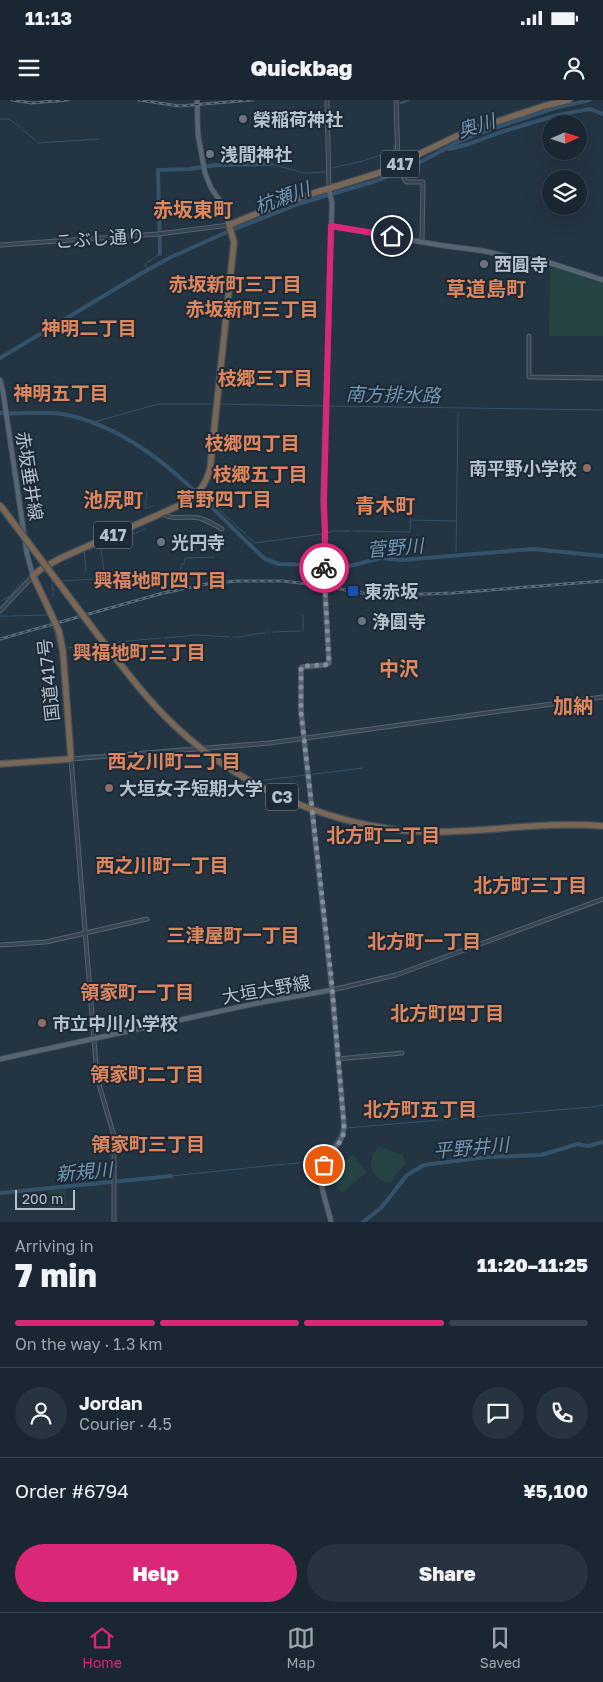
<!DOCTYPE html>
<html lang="en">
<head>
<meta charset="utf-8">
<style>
	body { margin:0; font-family:"Golos Text","Noto Sans JP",sans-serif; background:#27333e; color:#f1f3f6; height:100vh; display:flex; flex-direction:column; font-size:19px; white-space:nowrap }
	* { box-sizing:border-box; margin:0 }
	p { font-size:16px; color:#9fa5ac }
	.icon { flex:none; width:28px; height:28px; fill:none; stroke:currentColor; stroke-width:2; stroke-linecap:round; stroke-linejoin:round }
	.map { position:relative; height:1122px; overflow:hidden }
	.details { display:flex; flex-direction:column; background:#1a2732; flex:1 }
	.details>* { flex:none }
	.needle { width:32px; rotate:87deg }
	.fabs { position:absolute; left:542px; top:15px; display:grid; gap:10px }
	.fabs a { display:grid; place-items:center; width:45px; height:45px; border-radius:50%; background:#1a2732; box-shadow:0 5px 20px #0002,0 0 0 1px #38444d; font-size:25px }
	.scale { position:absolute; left:15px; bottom:12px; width:60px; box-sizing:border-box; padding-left:5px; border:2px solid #b4c0cc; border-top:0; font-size:14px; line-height:18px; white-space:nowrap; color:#b4c0cc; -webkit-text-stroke:4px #1c2a37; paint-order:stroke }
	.pin { position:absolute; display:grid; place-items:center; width:42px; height:42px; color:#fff; margin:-21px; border:2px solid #fff; border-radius:50%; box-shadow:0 1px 5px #0007 }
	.courier { position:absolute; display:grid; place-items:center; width:50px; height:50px; margin:-25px; border:4px solid #db2777; border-radius:50%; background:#fff; color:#222; box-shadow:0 1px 6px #0007 }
	.headline em { font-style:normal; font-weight:800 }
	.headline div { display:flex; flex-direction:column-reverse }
	.headline { display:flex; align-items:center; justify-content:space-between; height:85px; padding:0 15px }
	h1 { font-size:32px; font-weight:800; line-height:38px }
	.bar { display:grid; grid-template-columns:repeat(4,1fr); gap:8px 5px; align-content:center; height:60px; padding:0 15px }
	.bar i { height:6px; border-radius:4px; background:#38444d }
	.bar .active { background:#db2777 }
	.bar p { grid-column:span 4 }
	.line { display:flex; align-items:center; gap:12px; padding:0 15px; border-top:1px solid #38444d }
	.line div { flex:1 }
	.round { display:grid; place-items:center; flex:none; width:52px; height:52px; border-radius:26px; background:#27333e }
	.action { display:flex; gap:10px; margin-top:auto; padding:10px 15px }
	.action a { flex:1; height:58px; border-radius:30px; background:#db2777; color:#fff; font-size:20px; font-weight:800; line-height:58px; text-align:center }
	.action a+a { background:#27333e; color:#f1f3f6 }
	.status { display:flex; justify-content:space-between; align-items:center; height:35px; padding:0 25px; background:#1a2732; direction:ltr }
	.status svg { height:14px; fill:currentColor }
	header { display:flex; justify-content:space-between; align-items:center; height:65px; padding:0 15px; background:#1a2732; font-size:22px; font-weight:800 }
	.menu { display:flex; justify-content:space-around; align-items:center; height:70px; border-top:1px solid #38444d; background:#1a2732; font-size:14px; color:#9fa5ac }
	.menu a { display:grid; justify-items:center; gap:2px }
	.menu .active { color:#db2777 }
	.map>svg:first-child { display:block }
</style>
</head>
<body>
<div class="status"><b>11:13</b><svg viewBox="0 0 49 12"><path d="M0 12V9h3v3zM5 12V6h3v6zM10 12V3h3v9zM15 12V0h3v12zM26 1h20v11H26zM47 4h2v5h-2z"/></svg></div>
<header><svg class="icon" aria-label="menu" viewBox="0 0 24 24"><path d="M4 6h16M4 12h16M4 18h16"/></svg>Quickbag<svg class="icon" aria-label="person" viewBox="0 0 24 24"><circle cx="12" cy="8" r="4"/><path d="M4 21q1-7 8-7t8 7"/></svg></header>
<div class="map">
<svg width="603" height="1122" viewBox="0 0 603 1122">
	<rect width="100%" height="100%" fill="#233443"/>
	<path fill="#254343" d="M 550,165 L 603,183 L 603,236 L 549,236 Z
		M 379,1046 L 403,1055 L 405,1064 L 391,1082 C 386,1083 384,1082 379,1079 C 366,1070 370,1056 379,1046 Z
		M 353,1055 L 367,1072 L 342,1093 L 328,1076 Z
		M 65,1089 L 67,1106 L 50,1108 L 49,1090 Z"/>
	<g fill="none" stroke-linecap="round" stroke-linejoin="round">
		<path stroke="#35526b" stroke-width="1" d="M 398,0 L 399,39
			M 0,19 L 9,19 L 20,27
			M 23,30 L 35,40
			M 38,43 L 99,39
			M 271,64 L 304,73 L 327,72
			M 332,68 L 359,62 L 394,51 L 394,44
			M 147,170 L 145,164 L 160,154
			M 220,304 L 323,306
			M 327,306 L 603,310
			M 94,322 L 158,304 L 216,304
			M 147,391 L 145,408 L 154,406
			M 209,405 L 211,402 L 255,443 L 322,434
			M 410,420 L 456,421
			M 353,431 L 410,432 L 411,399
			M 326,433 L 333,431 L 350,431
			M 104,442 L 112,439
			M 117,442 L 127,436 L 146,429
			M 100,444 L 104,470
			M 84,450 L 86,472
			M 456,452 L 458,313
			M 186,458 L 214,457
			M 182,464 L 184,464 L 185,458
			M 112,477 L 113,487 L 130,487 L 130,480 L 155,479
			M 60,481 L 96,479 L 132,473 L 135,475 L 180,475 L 181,465
			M 53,496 L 52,481 L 54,481
			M 1,501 L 10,496 L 23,480
			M 0,516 L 9,516
			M 11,516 L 48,515
			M 53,525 L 59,550
			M 303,531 L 303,515
			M 268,532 L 269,532
			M 272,532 L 300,531
			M 233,537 C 244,538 254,533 265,533
			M 164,538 L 198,535 L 230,537
			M 107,543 L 161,538
			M 96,544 L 103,544
			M 67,548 L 93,545
			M 257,681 L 363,668
			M 241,682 L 248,682
			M 346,1028 L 592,1007 L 603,1005
			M 287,1064 C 297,1063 312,1063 320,1058 C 330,1051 337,1039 342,1029
			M 171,1076 L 285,1064"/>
		<path stroke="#35526b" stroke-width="2.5" d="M 401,3 L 408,0"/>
		<path stroke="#35526b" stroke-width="4" d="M 449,49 L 469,44 L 501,32 L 558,15 L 590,9 L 603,14
			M 160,154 L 158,70 L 190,69 L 216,65 L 271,64
			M 0,258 L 142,173 L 171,157 L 225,133 L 298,104 L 376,81 L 409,68 L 458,42 L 483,32 L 555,8 L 590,0
			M 0,313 C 23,315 46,310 68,315 C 151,334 205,404 265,459 L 279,464 L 350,466 L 380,458 L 402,460 L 533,449 L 603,456
			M 0,1093 L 171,1076
			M 363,1122 L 381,1108 L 407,1075 L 424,1065 L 487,1057 L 541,1055 L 578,1044 L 588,1046 L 603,1042"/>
		<g stroke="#55636f" stroke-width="5">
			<path id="minor" d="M 327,0 L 329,89
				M 396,0 L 398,64
				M 402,75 L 406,82 L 423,82 L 422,142
				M 0,145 L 158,134 L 229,125
				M 529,236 L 529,277 L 603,278
				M 163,414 C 173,421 188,415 199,418 C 207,420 215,425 222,429
				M 307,469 L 324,470
				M 0,511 L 33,476
				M 0,845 L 46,842 L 147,819
				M 332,890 L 396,875 L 603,799
				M 338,959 L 402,953
				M 114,1122 L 114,1036 L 100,988 L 96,964 L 71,659 L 270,643 L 603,597"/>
		</g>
		<g stroke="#44515e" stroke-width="6">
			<path id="major" d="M 197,0 L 198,35 L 205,73 L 211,88 L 223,105 L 229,125
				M 329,89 L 332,103 L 323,401 L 325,432 L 324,474 L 329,563 L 325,565 L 302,567 L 301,568 L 301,612 L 332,890 L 344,1025 C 344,1046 327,1051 322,1069 C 318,1085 328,1106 331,1122
				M 331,126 L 439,145 L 484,151 L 514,158 L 544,161 L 603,180
				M 0,280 L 3,292 L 27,454 L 33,476
				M 0,959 L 258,903 L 332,890"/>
		</g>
		<g stroke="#42505c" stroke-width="8">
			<path id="highway" d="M 37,484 L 33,476 L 41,469 L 61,458 L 187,402 C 199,393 206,384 210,369 L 234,142 L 229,125 L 285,102 L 379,73 L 457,36 L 487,25 L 544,6 L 569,0
				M 0,664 L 71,659 L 63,552"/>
		</g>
		<use href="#minor" stroke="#374552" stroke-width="3"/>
		<use href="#major" stroke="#556572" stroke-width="4.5"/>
		<use href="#highway" stroke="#796654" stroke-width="5.5"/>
		<g stroke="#596a79" stroke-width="3">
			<path id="rail" d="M 12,0 L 32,3 L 68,0
				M 139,0 L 179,6 L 253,0
				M 0,539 L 163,493 L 212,483 L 238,481 L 283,481 L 324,486 L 373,495 L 399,495 L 453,493 L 603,481"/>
		</g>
		<use href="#rail" stroke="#1c2a37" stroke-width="1" stroke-dasharray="4" stroke-linecap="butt"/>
		<g stroke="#42505c" stroke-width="8" stroke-linecap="butt">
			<path id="highway-bridge" d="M 0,405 C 30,445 61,486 91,526 C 118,561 144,597 176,627 C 237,684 317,720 399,730 C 467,737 535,720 603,726
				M 37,484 L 59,531 L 63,552"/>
		</g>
		<use href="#highway-bridge" stroke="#796654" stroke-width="5.5"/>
	</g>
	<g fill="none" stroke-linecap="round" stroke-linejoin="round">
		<path stroke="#818f9c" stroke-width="5" stroke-dasharray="0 9" d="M 324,1065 L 343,1037 L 344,1025 L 331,875 L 301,612 L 301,568 L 302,566 L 325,565 L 329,563 L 324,468"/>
		<path stroke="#db2777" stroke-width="6" d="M 324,468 L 325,432 L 324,401 L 331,126 L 392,136"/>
	</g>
	<g fill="#6b7280" stroke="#1c2a37" stroke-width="2">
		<circle cx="243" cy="19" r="5"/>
		<circle cx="210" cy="54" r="5"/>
		<circle cx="484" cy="164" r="5"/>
		<circle cx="161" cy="442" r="5"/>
		<circle cx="362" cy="521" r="5"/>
	</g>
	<g fill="#8d6e63" stroke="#1c2a37" stroke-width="2">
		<circle cx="587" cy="368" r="5"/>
		<circle cx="109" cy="688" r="5"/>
		<circle cx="42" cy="923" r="5"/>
	</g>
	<rect fill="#1a4fb4" stroke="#1c2a37" stroke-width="2" x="347" y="485" width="12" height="12" rx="2.5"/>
	<g text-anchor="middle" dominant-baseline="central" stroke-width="4" stroke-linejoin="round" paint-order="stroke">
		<g fill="#1c2a37" stroke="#86939f" stroke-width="1">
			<rect x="381" y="50.5" width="38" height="27" rx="4"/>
			<rect x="94" y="421.5" width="38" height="27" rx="4"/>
			<rect x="266" y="683.5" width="32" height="27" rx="4"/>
		</g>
		<g font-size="16" font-weight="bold" fill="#b4c0cc">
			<text x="400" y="64">417</text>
			<text x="113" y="435">417</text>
			<text x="282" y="697">C3</text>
		</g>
		<g font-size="18" font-weight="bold" fill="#b4c0cc" stroke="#1c2a37" text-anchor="start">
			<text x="253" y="19">榮稲荷神社</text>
			<text x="220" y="54">浅間神社</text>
			<text x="494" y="164">西圓寺</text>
			<text x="577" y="368" text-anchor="end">南平野小学校</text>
			<text x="171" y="442">光円寺</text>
			<text x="364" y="491">東赤坂</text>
			<text x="372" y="521">浄圓寺</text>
			<text x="119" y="688">大垣女子短期大学</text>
			<text x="52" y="923">市立中川小学校</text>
		</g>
		<g font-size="18" fill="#b4c0cc" stroke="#1c2a37">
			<text transform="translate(100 138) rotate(-4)">こぶし通り</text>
			<text transform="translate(30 376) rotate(81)">赤坂垂井線</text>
			<text transform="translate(48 580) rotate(-96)">国道417号</text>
			<text transform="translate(266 889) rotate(-10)">大垣大野線</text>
		</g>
		<g font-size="19" font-style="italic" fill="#7195b3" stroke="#1c2a37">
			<text transform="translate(476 25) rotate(-17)">奥川</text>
			<text transform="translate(282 97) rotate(-20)">杭瀬川</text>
			<text transform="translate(393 294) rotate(1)">南方排水路</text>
			<text transform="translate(395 447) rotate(-5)">菅野川</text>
			<text transform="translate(471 1047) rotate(-5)">平野井川</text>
			<text transform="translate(84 1071) rotate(-5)">新規川</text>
		</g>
		<g font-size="19" font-weight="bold" fill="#e0865c" stroke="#1c2a37">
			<text x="235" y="183">赤坂新町三丁目</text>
			<text x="252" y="208">赤坂新町三丁目</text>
			<text x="89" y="227">神明二丁目</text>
			<text x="265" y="277">枝郷三丁目</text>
			<text x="61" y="292">神明五丁目</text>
			<text x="252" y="342">枝郷四丁目</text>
			<text x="260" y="373">枝郷五丁目</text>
			<text x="224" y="398">菅野四丁目</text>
			<text x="160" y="479">興福地町四丁目</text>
			<text x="139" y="551">興福地町三丁目</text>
			<text x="174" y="660">西之川町二丁目</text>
			<text x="383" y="734">北方町二丁目</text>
			<text x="162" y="764">西之川町一丁目</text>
			<text x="530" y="784">北方町三丁目</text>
			<text x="233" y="834">三津屋町一丁目</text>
			<text x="424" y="840">北方町一丁目</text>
			<text x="137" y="891">領家町一丁目</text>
			<text x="447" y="912">北方町四丁目</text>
			<text x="147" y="973">領家町二丁目</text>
			<text x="420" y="1008">北方町五丁目</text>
			<text x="148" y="1043">領家町三丁目</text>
		</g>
		<g font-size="20" font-weight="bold" fill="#e0865c" stroke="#1c2a37">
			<text x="193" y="109">赤坂東町</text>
			<text x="486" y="188">草道島町</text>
			<text x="113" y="399">池尻町</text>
			<text x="385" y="405">青木町</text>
			<text x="399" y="568">中沢</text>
			<text x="573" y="605">加納</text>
		</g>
	</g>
</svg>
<div class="fabs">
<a><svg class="needle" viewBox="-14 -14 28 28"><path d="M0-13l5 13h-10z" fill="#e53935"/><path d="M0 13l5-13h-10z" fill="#9fa5ac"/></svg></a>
<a><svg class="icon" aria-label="layers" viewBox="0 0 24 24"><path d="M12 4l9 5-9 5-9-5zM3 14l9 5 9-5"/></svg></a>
</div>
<div class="scale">200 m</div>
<div class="pin" style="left:324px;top:1065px;background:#ea580c"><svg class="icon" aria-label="bag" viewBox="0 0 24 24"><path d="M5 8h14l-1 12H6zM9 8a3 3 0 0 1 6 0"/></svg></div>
<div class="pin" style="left:392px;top:136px;background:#1f2937"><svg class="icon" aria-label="home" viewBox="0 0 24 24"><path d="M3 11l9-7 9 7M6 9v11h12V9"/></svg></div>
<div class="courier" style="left:324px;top:468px"><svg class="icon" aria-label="bike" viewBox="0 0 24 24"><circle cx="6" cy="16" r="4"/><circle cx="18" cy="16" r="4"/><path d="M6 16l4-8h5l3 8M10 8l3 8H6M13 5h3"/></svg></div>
</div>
<section class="details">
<div class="headline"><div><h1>7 min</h1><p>Arriving in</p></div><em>11:20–11:25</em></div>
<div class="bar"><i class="active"></i><i class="active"></i><i class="active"></i><i></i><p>On the way · 1.3 km</p></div>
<div class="line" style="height:90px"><a class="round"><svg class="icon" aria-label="person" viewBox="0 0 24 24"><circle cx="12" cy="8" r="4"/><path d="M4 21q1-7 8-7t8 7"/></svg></a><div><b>Jordan</b><p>Courier · 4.5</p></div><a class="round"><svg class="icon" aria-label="chat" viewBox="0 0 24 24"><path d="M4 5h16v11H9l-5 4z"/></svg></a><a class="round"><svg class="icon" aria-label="phone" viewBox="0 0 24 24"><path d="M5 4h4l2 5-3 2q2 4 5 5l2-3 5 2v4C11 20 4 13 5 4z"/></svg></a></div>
<div class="line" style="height:65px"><div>Order #6794</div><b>¥5,100</b></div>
<div class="action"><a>Help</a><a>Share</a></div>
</section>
<nav class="menu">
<a class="active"><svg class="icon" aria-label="home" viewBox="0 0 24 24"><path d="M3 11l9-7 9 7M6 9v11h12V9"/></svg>Home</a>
<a><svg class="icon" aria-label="map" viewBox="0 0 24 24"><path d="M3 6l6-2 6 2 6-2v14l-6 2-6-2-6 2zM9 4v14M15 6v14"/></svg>Map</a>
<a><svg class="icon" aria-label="saved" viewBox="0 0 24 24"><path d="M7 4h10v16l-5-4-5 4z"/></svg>Saved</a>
</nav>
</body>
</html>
